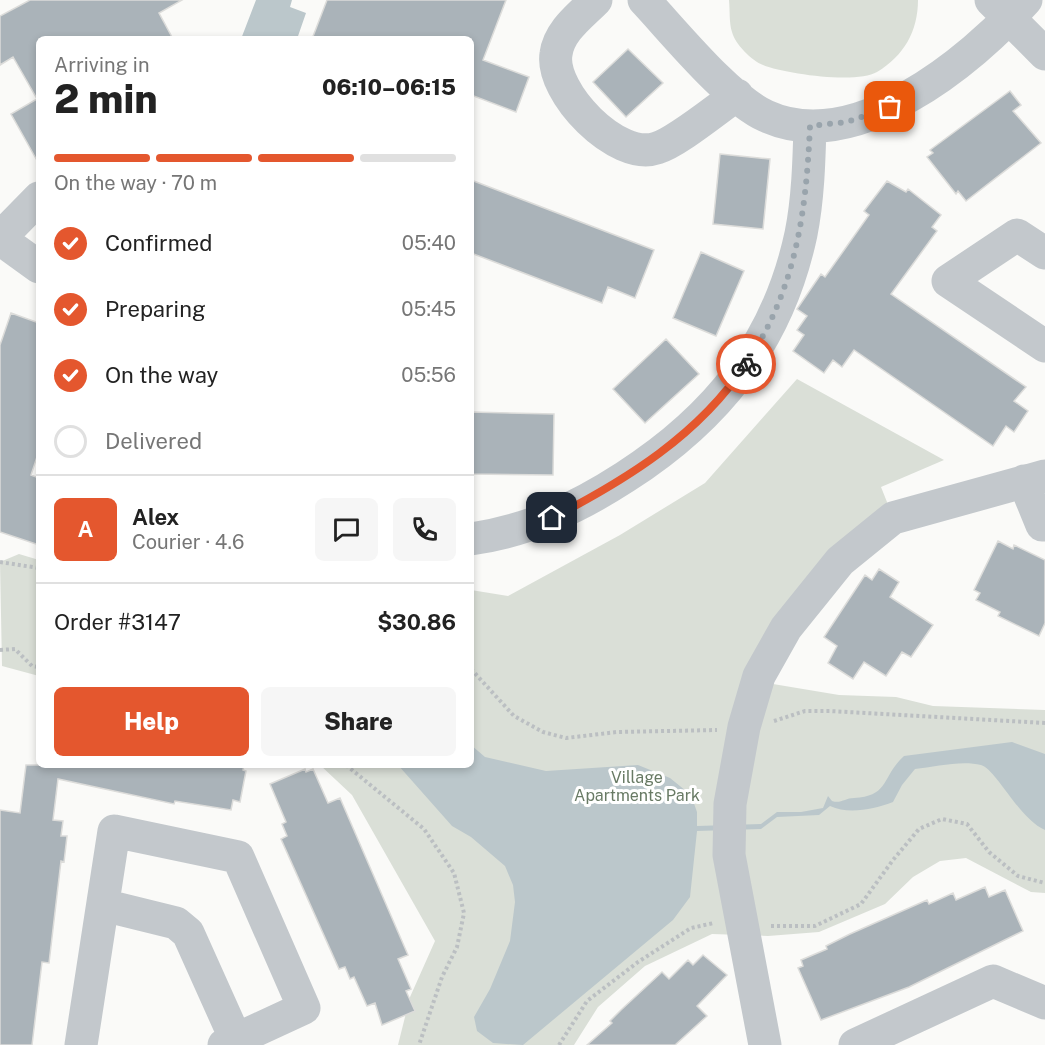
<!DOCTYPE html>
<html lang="en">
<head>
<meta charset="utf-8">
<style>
	body { margin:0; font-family:"Public Sans",sans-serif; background:#f6f6f6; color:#222; height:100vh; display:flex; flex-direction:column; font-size:22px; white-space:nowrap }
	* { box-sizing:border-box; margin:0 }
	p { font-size:20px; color:#767676 }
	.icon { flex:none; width:33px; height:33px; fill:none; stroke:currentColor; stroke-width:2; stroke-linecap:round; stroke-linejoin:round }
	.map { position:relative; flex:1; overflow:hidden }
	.details { position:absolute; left:36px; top:36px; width:438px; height:732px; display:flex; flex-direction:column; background:#fff; border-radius:9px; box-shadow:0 3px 9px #0003 }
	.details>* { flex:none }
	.pin { position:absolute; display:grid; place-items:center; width:51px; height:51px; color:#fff; margin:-26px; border-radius:12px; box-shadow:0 3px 9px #0006 }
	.courier { position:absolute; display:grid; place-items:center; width:60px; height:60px; margin:-30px; border:4px solid #e4572e; border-radius:50%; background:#fff; color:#222; box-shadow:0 2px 8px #0007 }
	.head em { font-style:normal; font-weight:800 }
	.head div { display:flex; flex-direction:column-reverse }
	.head { display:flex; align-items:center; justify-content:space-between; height:102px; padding:0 18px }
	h1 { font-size:39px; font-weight:800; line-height:45px }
	.bar { display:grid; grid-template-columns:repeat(4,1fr); gap:9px 6px; align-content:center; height:72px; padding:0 18px }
	.bar i { height:8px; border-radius:4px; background:#e0e0e0 }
	.bar .active { background:#e4572e }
	.bar p { grid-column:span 4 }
	.line { display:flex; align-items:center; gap:15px; padding:0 18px; border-top:2px solid #e0e0e0 }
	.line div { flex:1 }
	.round { display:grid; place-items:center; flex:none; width:63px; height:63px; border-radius:9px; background:#f6f6f6 }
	ol { padding:0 18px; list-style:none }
	li { display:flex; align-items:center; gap:18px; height:66px }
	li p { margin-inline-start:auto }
	li .icon { padding:6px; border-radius:50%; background:#e4572e; color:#fff; stroke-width:4 }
	li:last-child { color:#767676 }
	li i { width:33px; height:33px; border:3px solid #e0e0e0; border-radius:50% }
	.cta { display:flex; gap:12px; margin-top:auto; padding:12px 18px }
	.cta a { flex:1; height:69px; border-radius:9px; background:#e4572e; color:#fff; font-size:24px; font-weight:800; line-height:69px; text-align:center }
	.cta a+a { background:#f6f6f6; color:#222 }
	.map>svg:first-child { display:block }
</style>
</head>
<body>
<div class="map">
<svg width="1045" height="1045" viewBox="0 0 1045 1045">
	<rect width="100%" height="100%" fill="#fafaf8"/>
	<path fill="#dadfd7" d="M 729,0 L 918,0 C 918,31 904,56 877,72 C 857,84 785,74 763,65 C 752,61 735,44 732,32 C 729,23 730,10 729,0 Z
		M 797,379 L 944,460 L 881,487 L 889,507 L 767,683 L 839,695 L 896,697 L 933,706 L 1045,710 L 1045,893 L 1031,892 L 966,858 L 940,861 L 913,877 L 885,904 L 819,932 L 768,936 L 712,934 L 645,966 L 598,1007 L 574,1045 L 398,1045 L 410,997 L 435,941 L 352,795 L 320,765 L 471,765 L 471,590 L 508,596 L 620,535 L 705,483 Z
		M 19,554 L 39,560 L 39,676 L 2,666 L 0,562 Z"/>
	<path fill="#bbc7cb" d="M 256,0 L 292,0 L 290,7 L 306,13 L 297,39 L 241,39 Z
		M 1012,742 L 1045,754 L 1045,830 C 1019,819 996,769 981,765 C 961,760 935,767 915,769 L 902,785 L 893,802 C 874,809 849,815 830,806 L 819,815 L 777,817 L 761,829 L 697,831 L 690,897 L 673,920 L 523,1045 L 493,1043 L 477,1031 L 474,1017 L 490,989 L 510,941 L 515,902 L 513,885 L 505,866 L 471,837 L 452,826 L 398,765 L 471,765 L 471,745 L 485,757 L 546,771 L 638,765 L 670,778 L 691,795 L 697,812 L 697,826 L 761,824 L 777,812 L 801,812 L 823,808 L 828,796 L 832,801 C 841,804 845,798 854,798 C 890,796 881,777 904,756 Z"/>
	<path fill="#aab3b9" stroke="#dcdcda" stroke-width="1.5" d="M 30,0 L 182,0 L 159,13 L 173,39 L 39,39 L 39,164 L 11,114 L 37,99 L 13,57 L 0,65 L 0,16 Z
		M 327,0 L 506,0 L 483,60 L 529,77 L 516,112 L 471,95 L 471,39 L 312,39 Z
		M 628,49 L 663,83 L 626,117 L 593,82 Z
		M 1010,91 L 1021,105 L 1013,111 L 1041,143 L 966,201 L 958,191 L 956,194 L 927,157 L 933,153 L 930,150 Z
		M 720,154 L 770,159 L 763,229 L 713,224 Z
		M 471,180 L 654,250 L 635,298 L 608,287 L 602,303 L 471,253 Z
		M 887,181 L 906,192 L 908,189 L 941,215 L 932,227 L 937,231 L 891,294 L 1026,387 L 1014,401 L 1028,411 L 1014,432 L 1006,426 L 993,446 L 854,350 L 842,367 L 833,360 L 824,373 L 793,351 L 804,335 L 797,330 L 807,316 L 797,309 L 821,274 L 825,277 L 869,215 L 864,211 Z
		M 701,252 L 744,271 L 716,336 L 673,318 Z
		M 11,313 L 39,323 L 39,451 L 31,475 L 39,478 L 39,545 L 0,532 L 0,345 Z
		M 666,339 L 699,374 L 645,423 L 613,389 Z
		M 471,412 L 554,414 L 553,475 L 471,474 Z
		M 998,541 L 1013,549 L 1014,545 L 1045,560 L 1045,623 L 1039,636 L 998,616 L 1000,612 L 976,600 L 980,593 L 974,590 Z
		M 879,569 L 899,582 L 890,597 L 933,625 L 911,657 L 902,652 L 886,676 L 864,662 L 853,679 L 828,663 L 837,646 L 824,637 L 865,575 L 872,580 Z
		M 26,765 L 244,765 L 243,770 L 246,771 L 240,802 L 233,800 L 231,810 L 175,801 L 174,804 L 58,779 L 53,820 L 63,821 L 61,836 L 67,836 L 64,862 L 61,861 L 49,963 L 42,962 L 32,1045 L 0,1045 L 0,810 L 20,813 Z
		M 305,769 L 306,772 L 313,769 L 328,803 L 340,798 L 408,955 L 398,959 L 411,989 L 406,991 L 415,1011 L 382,1025 L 375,1003 L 367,1006 L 354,977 L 350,979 L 345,967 L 339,969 L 281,839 L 287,836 L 282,824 L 286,822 L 270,784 Z
		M 985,887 L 989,897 L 1005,890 L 1023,931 L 909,987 L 821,1020 L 798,968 L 803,966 L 801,960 L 827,949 L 826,946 L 850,934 L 927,900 L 929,904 L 953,893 L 956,900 Z
		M 703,955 L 727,975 L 697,1006 L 707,1016 L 675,1045 L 587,1045 L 612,1023 L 610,1021 L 621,1010 L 662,972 L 669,979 L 688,960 L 693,965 Z"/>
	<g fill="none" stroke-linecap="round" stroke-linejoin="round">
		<path stroke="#bbbfc2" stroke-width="4" stroke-dasharray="3 3" stroke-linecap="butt" d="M 0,562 L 39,568
			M 0,650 L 15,649 L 32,666 L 39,667
			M 471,669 L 514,716 L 543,732 L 566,738 L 617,732 L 717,730
			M 774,721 L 805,711 L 830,711 L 1045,723
			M 346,765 L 424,829 L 454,873 L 464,913 L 457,947 L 442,977 L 419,1045
			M 771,926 L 815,926 L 861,904 L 893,860 L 919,829 L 942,819 L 967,824 L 989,852 L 1018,876 L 1045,883
			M 559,1045 L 587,1001 L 638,962 L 691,928 L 714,923"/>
		<path stroke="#c3c8cc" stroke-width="33" d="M 596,0 C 580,16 559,31 556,54 C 550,92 617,162 657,148 C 677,142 718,108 737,95
			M 644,0 C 674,32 728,99 766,116 C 855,157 970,62 1026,0
			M 991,0 L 1045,54
			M 0,238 L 39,198
			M 0,239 L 39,267
			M 1045,253 L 1017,235 L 948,281 L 1045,346
			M 1024,481 L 1042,525 L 1045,525
			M 471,539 C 528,531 577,508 625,477 C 717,418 778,342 801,234 C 808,199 809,162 810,126
			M 103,905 L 176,923 L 188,933 L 236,1040
			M 81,1045 L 114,831 L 238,857 L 304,1008 L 224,1045
			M 765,1045 L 729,855 L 730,804 L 744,727 L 759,676 L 786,628 L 840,561 L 893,518 L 1045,476
			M 855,1045 L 993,981 L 1045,1003"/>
	</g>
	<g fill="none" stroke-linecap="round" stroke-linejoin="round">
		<path stroke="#99a4ac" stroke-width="6" stroke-dasharray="0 10.8" d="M 746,364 C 796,289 806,214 810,126 L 847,122 L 890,107"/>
		<path stroke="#e4572e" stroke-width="8" d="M 552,518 C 626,480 699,435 746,364"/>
	</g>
	<g text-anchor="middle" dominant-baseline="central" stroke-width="6" stroke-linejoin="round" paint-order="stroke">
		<g font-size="16" fill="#687a64" stroke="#fff">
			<text x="637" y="777">Village<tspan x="637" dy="18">Apartments Park</tspan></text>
		</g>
	</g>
</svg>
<div class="pin" style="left:890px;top:107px;background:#ea580c"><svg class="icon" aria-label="bag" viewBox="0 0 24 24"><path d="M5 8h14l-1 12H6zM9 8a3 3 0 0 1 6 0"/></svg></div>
<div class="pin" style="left:552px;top:518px;background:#1f2937"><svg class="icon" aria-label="home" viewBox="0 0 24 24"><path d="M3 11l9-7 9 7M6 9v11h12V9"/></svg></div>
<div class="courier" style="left:746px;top:364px"><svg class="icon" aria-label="bike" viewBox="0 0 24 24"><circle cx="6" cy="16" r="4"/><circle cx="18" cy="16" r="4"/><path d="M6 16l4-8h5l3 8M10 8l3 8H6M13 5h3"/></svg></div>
<section class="details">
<div class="head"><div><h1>2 min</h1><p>Arriving in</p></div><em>06:10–06:15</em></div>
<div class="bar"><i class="active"></i><i class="active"></i><i class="active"></i><i></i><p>On the way · 70 m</p></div>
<ol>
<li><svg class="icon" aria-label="check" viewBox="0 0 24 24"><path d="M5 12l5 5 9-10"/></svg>Confirmed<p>05:40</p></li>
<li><svg class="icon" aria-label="check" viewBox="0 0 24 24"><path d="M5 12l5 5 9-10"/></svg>Preparing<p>05:45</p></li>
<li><svg class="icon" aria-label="check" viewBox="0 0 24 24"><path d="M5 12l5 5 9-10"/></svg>On the way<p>05:56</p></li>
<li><i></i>Delivered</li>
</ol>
<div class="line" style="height:108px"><b class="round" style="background:#e4572e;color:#fff">A</b><div><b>Alex</b><p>Courier · 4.6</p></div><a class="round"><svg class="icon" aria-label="chat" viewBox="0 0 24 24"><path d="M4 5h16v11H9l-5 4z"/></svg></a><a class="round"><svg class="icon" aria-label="phone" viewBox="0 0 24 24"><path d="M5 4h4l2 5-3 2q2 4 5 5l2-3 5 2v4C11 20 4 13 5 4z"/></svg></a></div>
<div class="line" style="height:78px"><div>Order #3147</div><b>$30.86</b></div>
<div class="cta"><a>Help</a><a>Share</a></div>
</section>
</div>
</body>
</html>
